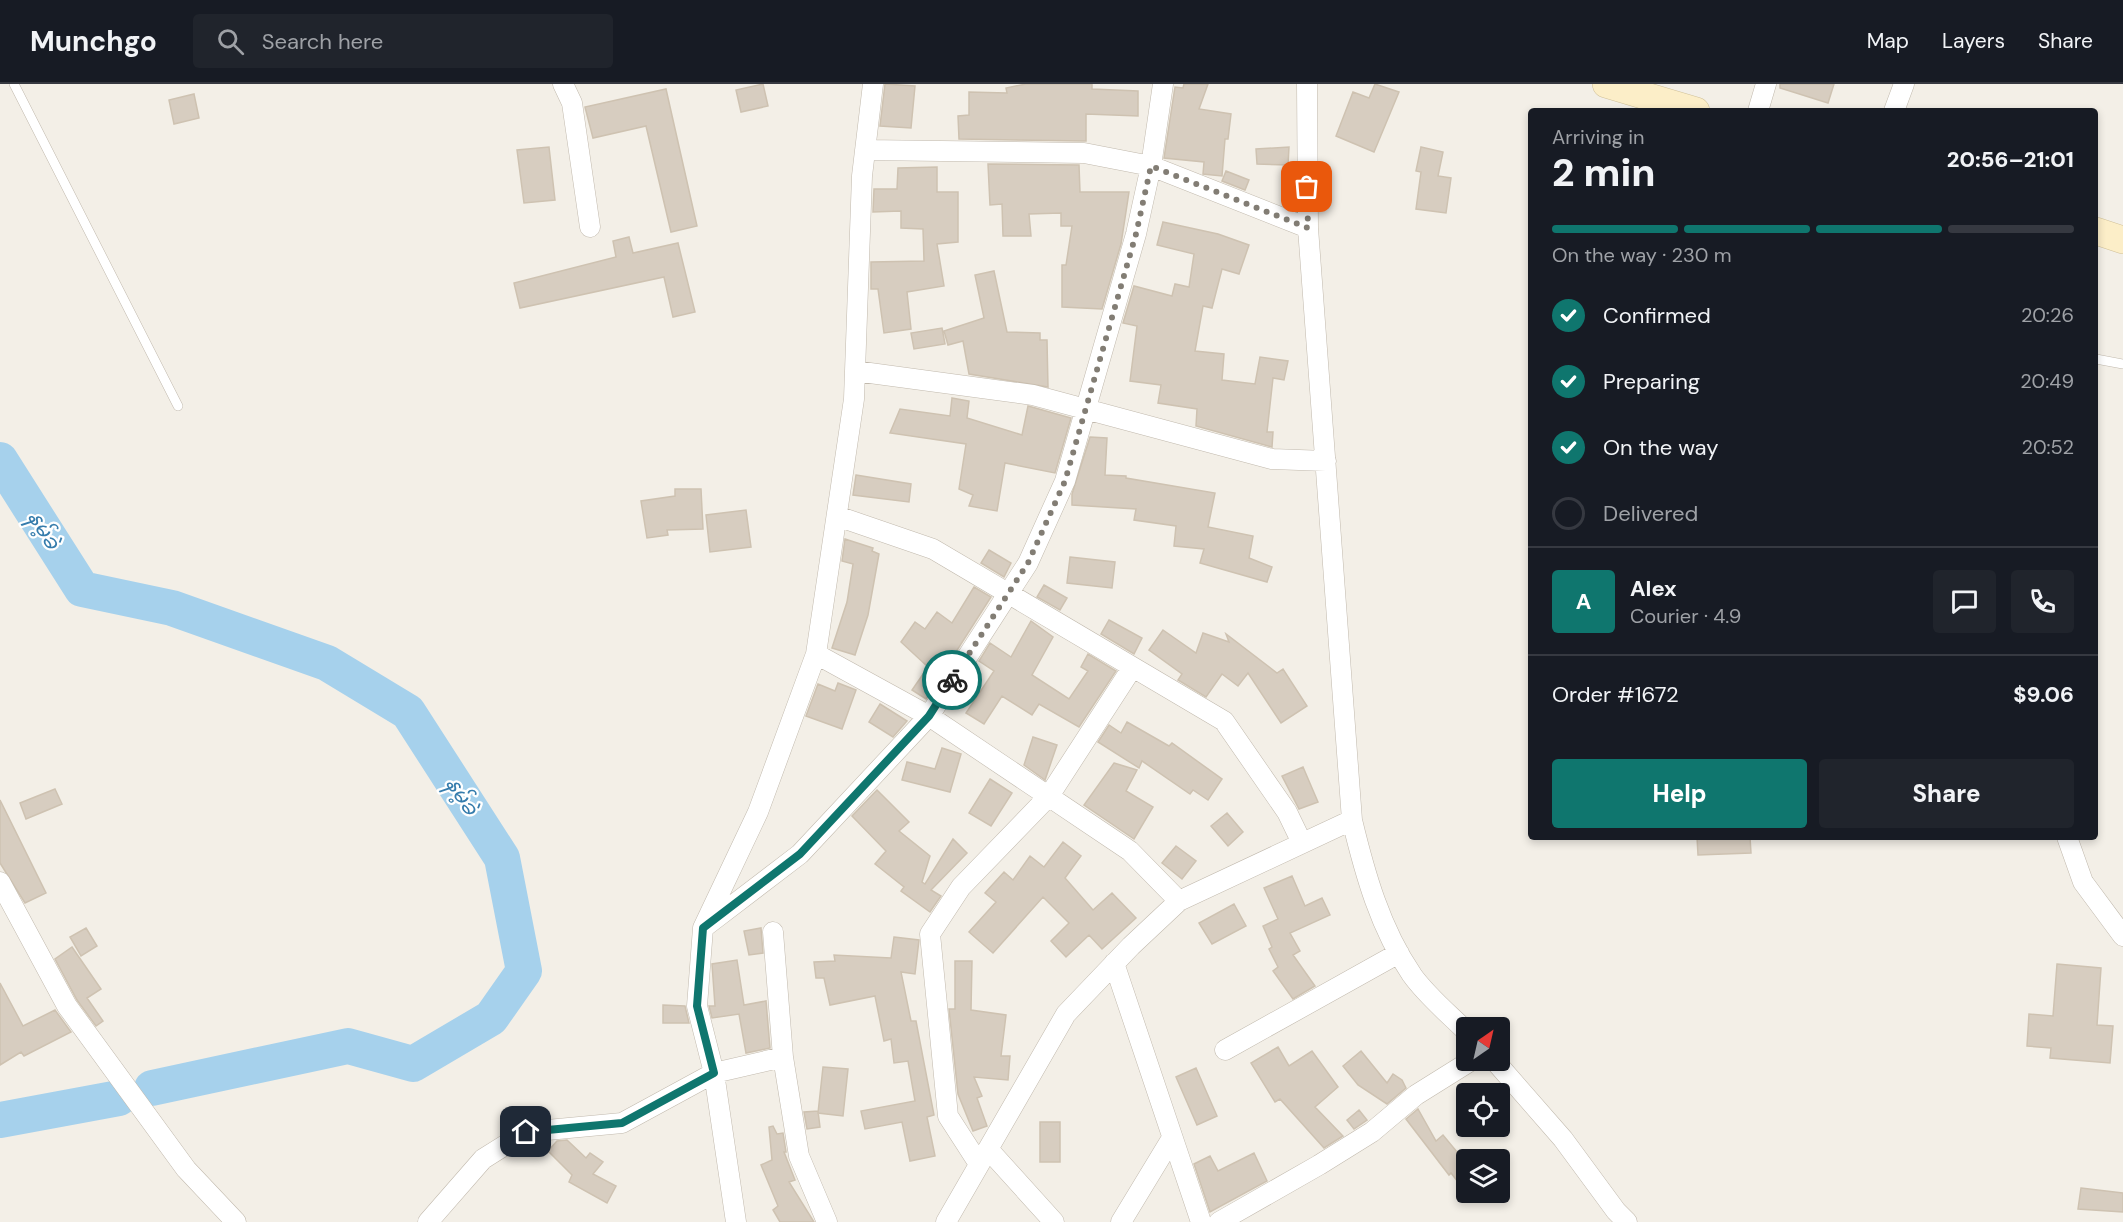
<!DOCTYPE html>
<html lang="en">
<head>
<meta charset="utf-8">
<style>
	body { margin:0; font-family:"DM Sans","Noto Sans Myanmar",sans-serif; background:#20242c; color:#f1f3f6; height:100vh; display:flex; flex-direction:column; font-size:22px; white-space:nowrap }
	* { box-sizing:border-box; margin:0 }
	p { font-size:20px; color:#9ea1a6 }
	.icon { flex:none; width:33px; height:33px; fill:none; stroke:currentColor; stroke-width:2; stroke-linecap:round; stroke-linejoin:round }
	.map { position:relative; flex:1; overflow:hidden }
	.panel { position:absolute; left:1528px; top:24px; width:570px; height:732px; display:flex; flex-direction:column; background:#171b24; border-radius:6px; box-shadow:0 3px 9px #0003 }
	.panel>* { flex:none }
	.needle { width:39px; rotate:34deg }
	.buttons { position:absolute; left:1456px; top:933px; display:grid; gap:12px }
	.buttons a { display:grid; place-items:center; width:54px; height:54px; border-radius:6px; background:#171b24; box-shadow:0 3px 9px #0003; font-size:30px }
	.pin { position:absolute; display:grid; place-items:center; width:51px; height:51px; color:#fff; margin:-26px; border-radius:12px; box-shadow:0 3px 9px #0006 }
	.courier { position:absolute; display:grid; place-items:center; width:60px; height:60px; margin:-30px; border:4px solid #0f766e; border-radius:50%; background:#fff; color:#222; box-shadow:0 2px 8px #0007 }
	.head em { font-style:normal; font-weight:800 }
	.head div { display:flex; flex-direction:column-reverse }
	.head { display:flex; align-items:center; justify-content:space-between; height:102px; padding:0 24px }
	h1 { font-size:39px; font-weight:800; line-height:45px }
	.bar { display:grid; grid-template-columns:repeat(4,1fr); gap:9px 6px; align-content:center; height:72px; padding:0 24px }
	.bar i { height:8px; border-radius:4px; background:#363941 }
	.bar .active { background:#0f766e }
	.bar p { grid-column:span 4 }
	.line { display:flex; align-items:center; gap:15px; padding:0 24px; border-top:2px solid #363941 }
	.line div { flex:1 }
	.round { display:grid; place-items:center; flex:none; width:63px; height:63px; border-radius:6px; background:#20242c }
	ol { padding:0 24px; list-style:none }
	li { display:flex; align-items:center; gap:18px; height:66px }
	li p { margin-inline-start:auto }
	li .icon { padding:6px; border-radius:50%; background:#0f766e; color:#fff; stroke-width:4 }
	li:last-child { color:#9ea1a6 }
	li i { width:33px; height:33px; border:3px solid #363941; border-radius:50% }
	.button { display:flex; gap:12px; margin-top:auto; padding:12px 24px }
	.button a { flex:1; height:69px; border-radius:6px; background:#0f766e; color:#fff; font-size:24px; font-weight:800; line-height:69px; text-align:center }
	.button a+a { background:#20242c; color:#f1f3f6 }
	header { display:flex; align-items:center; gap:36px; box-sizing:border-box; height:84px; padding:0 30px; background:#171b24; border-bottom:2px solid #363941 }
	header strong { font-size:28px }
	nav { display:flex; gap:33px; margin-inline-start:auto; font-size:21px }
	.search { width:420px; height:54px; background:#20242c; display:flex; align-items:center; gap:15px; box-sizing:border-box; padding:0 21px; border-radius:6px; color:#9ea1a6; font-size:22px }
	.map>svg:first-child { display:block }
</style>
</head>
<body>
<header>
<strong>Munchgo</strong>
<div class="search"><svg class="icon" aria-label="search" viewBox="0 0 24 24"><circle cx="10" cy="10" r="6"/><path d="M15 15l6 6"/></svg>Search here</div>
<nav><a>Map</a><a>Layers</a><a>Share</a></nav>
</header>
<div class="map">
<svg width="2123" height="1138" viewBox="0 0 2123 1138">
	<rect width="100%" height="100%" fill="#f3efe7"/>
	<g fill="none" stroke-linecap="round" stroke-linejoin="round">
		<path stroke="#a6d1ec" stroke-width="36" d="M 0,376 L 82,505 L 172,524 L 327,579 L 408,628 L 502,774 L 524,887 L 491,934 L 413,980 L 348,962 L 152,1004
			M 0,1036 L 119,1014"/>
	</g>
	<path fill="#d7cdc0" stroke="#cec2b1" stroke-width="1.5" d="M 763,0 L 768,22 L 741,28 L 736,6 Z
		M 885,0 L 915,2 L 911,44 L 880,42 Z
		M 1026,0 L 1092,0 L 1092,5 L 1138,7 L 1138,32 L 1086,30 L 1086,57 L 959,55 L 958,32 L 969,31 L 969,8 L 1007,9 L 1006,4 Z
		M 1184,0 L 1208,0 L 1199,25 L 1231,30 L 1228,55 L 1225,55 L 1222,92 L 1203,90 L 1204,78 L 1164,74 L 1175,3 L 1183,4 Z
		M 1375,0 L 1399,8 L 1374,68 L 1336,52 L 1353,8 L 1369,14 Z
		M 1780,0 L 1834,0 L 1828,19 L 1780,4 Z
		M 666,5 L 697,142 L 671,148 L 646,42 L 593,54 L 585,23 Z
		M 194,10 L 199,34 L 174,40 L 169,16 Z
		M 549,63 L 555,116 L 524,119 L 517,66 Z
		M 1289,63 L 1288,81 L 1257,80 L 1256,65 Z
		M 1421,63 L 1443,68 L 1438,92 L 1451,94 L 1446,129 L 1416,125 L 1421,88 L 1416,87 Z
		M 988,80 L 1079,81 L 1080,108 L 1129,108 L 1121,160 L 1102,225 L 1062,223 L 1062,181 L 1066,181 L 1072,142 L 1061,142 L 1061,129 L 1029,130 L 1031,152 L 1003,152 L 1002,120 L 990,121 Z
		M 937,83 L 937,108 L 958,108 L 958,158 L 937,160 L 944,202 L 907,208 L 911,245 L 884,249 L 878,205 L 871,205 L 871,178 L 924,177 L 923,145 L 901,144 L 901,127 L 873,128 L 874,105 L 897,105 L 898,84 Z
		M 1226,87 L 1249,96 L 1245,106 L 1222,97 Z
		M 1163,138 L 1218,150 L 1249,161 L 1239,190 L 1222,185 L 1212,224 L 1203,222 L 1195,267 L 1224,270 L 1222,296 L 1255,300 L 1260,273 L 1288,277 L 1284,296 L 1273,294 L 1267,348 L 1273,348 L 1272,363 L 1196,342 L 1197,325 L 1158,319 L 1161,301 L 1130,297 L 1137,242 L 1123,239 L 1134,202 L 1172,212 L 1175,200 L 1189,203 L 1194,170 L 1157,161 Z
		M 629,153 L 633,169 L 678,159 L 695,228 L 673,233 L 664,193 L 520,224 L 514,199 L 616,173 L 613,157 Z
		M 994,187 L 1007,248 L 1040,249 L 1040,256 L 1047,256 L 1048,303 L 969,290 L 963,257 L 948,261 L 944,247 L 984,234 L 975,191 Z
		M 942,244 L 945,260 L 914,265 L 911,249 Z
		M 952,314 L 969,317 L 967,334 L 1022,351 L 1028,322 L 1071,334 L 1055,389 L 1005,379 L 997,427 L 969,422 L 973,411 L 959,405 L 966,360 L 890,349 L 900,325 L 950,332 Z
		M 1090,353 L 1107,354 L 1105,391 L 1126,392 L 1126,394 L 1215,409 L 1208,443 L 1253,452 L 1249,474 L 1272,483 L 1267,498 L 1200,479 L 1204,465 L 1174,462 L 1176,442 L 1134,436 L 1136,425 L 1072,421 L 1072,410 Z
		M 856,391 L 911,400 L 909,418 L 853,411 Z
		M 675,405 L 701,405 L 703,445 L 667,446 L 668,451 L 647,454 L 641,417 L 675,412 Z
		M 746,426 L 751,463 L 710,468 L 706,431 Z
		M 845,455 L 873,464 L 872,467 L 879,470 L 868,531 L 855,571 L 832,564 L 847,518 L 853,480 L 842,477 Z
		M 989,466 L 1011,479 L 1004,493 L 981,479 Z
		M 1070,473 L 1115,478 L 1112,504 L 1067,499 Z
		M 1044,501 L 1067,514 L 1060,526 L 1037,513 Z
		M 974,503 L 991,513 L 926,615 L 912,606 L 928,583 L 901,558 L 915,538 L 925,545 L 937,528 L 952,539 Z
		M 1109,536 L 1142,554 L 1134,570 L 1101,550 Z
		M 1031,537 L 1053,553 L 1032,591 L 1069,615 L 1088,587 L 1081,583 L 1088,570 L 1116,587 L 1079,643 L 1039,620 L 1032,631 L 1002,612 L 984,640 L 966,629 L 994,587 L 979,577 L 990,559 L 1011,573 Z
		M 1163,546 L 1196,569 L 1203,549 L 1229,558 L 1226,550 L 1277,589 L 1283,585 L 1307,622 L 1281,639 L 1248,589 L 1238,602 L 1222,590 L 1206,613 L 1178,596 L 1182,590 L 1149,566 Z
		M 838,599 L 856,606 L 842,645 L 806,632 L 818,600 L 835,607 Z
		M 880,620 L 907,637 L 893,653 L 869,638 Z
		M 1127,638 L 1169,662 L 1172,659 L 1222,695 L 1208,716 L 1193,706 L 1190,710 L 1142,677 L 1139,684 L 1098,658 L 1109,641 L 1121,649 Z
		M 1033,653 L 1057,661 L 1045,696 L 1024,681 Z
		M 942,664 L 961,670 L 950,708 L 902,696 L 907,678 L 935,685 Z
		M 1114,679 L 1137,686 L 1126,707 L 1153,723 L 1134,755 L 1084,721 Z
		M 1303,683 L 1318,718 L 1299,725 L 1282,692 Z
		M 990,695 L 1012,709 L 991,742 L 969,729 Z
		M 55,705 L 62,720 L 26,735 L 20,719 Z
		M 877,706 L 909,738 L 899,747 L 930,772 L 922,798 L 925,800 L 953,755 L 967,769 L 931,806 L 941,812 L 930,828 L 901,807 L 904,803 L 875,780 L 886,767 L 852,732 Z
		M 0,716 L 46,809 L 25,819 L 0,779 Z
		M 1227,729 L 1243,748 L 1228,762 L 1211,742 Z
		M 1697,753 L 1750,753 L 1751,769 L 1698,771 Z
		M 1063,758 L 1081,772 L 1065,794 L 1093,826 L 1112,809 L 1136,834 L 1102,865 L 1089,851 L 1066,873 L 1051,857 L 1069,839 L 1043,813 L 993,869 L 969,848 L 996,818 L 985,809 L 1004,788 L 1013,796 L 1030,772 L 1044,783 Z
		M 1176,762 L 1196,777 L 1182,795 L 1162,779 Z
		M 1292,792 L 1305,822 L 1322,814 L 1330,831 L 1290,849 L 1300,867 L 1293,871 L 1315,902 L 1293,915 L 1273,887 L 1278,883 L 1269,865 L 1272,863 L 1263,842 L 1278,835 L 1264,804 Z
		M 1234,820 L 1246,842 L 1212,860 L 1199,839 Z
		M 86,844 L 97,862 L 81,872 L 70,853 Z
		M 761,844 L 763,869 L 749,871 L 744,847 Z
		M 894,853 L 919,856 L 915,890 L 901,888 L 911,937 L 916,937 L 934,1031 L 927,1033 L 935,1072 L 910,1077 L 902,1038 L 865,1045 L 861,1027 L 915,1017 L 908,977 L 894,979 L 891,955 L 884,957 L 875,912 L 830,921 L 824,894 L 816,894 L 814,878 L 835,877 L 834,871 L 891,874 Z
		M 72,863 L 101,905 L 87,914 L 103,937 L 96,942 L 77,916 L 55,875 Z
		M 737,876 L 744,921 L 766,917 L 770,964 L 746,969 L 739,930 L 712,934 L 709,922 L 715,922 L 712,880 Z
		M 955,877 L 972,877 L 971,926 L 1006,931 L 1001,972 L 1010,972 L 1008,996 L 974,993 L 982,1012 L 977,1014 L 987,1042 L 973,1047 L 958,1010 L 949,925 L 955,925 Z
		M 2057,880 L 2101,884 L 2097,941 L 2113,942 L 2110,979 L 2050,974 L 2051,964 L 2027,962 L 2029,930 L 2053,932 Z
		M 0,899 L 23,942 L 55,926 L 71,948 L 24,972 L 21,968 L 0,981 Z
		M 663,921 L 685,922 L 689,939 L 663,939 Z
		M 1278,963 L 1289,982 L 1312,967 L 1338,1003 L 1315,1023 L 1343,1052 L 1324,1064 L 1280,1015 L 1275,1018 L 1251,979 Z
		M 1361,967 L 1387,999 L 1393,990 L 1402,996 L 1406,1004 L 1387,1020 L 1358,1001 L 1343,982 Z
		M 823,983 L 848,985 L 843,1032 L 818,1029 Z
		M 1196,984 L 1217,1032 L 1197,1041 L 1176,993 Z
		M 1418,1025 L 1436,1057 L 1443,1051 L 1467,1080 L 1467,1091 L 1458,1098 L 1451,1089 L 1449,1091 L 1406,1035 Z
		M 1359,1026 L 1367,1036 L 1354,1045 L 1347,1036 Z
		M 818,1027 L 820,1043 L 807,1045 L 804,1028 Z
		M 1040,1038 L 1060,1038 L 1060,1078 L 1040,1078 Z
		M 773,1042 L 777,1050 L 783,1049 L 786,1068 L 784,1068 L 795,1096 L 789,1098 L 814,1138 L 780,1138 L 773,1126 L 778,1122 L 761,1081 L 772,1076 L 769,1043 Z
		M 567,1056 L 586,1074 L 590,1069 L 603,1078 L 593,1090 L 616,1102 L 607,1119 L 569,1098 L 572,1091 L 548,1067 L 557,1057 Z
		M 1254,1069 L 1267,1097 L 1210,1128 L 1194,1080 L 1210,1072 L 1218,1087 Z
		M 2081,1104 L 2123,1109 L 2123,1128 L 2078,1125 Z"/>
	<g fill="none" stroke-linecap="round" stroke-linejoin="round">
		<g stroke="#c1b9ad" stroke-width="10">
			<path id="lane" d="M 14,0 L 178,322
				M 2096,275 L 2123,280"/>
		</g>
		<g stroke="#c1b9ad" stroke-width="21">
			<path id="street" d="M 563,0 L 572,19 L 590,143
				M 1307,0 L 1308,144 L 1352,736 C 1365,790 1380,844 1412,891 C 1427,912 1449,930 1467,948
				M 1758,27 L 1766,0
				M 1894,27 L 1904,0
				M 865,66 L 1084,69 L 1151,82 L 1308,144
				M 855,287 L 1033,311 L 1272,375 L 1326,377
				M 837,432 L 933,465 L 1224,637 L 1287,728 L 1302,759
				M 816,570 L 929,632 L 1130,767 L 1179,817
				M 2067,753 L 2083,798 L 2123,852
				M 0,798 L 67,922 L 186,1085 L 236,1138
				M 707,841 L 800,770 L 929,632 L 1028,479 L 1065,397 L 1136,150 L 1151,82 L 1163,0
				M 773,848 L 783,973 L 799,1072 L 827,1138
				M 1114,879 L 1201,1138
				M 1225,966 L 1399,869
				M 1494,976 L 1563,1055 L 1616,1127 L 1627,1138
				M 988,1065 L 1054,1138
				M 979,1080 L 948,1032 L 930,850 L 961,803 L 1049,712 L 1132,584
				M 428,1138 L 483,1075 L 526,1048 L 622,1039 L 714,989 L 783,973
				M 736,1138 L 714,989 L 697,922 L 703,844 L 758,728 L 816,570 L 854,315 L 862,92 L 873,0
				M 946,1138 L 1066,930 L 1131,862 L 1179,817 L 1352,736
				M 1121,1138 L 1172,1054
				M 1219,1138 L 1319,1081 L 1372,1048 L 1416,1011 L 1472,976"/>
		</g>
		<g stroke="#d0c199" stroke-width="28">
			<path id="secondary" d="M 1606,0 L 1696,27
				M 2096,147 L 2123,156"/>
		</g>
		<use href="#lane" stroke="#fff" stroke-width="9"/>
		<use href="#street" stroke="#fff" stroke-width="20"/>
		<use href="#secondary" stroke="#fceec8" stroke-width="27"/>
	</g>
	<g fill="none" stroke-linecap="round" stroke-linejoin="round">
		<path stroke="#827d74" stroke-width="6" stroke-dasharray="0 10.8" d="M 952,596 L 1028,479 L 1065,397 L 1136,150 L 1151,82 L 1308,144 L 1307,103"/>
		<path stroke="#0f766e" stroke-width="8" d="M 526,1048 L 622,1039 L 714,989 L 697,922 L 703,844 L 800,770 L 929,632 L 952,596"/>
	</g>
	<g text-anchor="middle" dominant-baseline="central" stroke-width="4.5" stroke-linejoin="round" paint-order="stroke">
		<g font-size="21" font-style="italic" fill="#357cac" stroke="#fff">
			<text transform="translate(44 446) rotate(58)">နမ့်ခဲ</text>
			<text transform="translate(462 712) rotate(57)">နမ့်ခဲ</text>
		</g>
	</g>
</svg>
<div class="buttons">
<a><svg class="needle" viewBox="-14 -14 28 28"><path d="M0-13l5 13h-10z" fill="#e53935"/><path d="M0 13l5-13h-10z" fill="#9ea1a6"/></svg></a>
<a><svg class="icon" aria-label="locate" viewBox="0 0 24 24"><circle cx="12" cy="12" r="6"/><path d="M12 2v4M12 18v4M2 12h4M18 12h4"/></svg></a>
<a><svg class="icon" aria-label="layers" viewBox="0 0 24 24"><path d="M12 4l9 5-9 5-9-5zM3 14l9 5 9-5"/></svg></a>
</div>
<div class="pin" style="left:1307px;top:103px;background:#ea580c"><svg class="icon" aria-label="bag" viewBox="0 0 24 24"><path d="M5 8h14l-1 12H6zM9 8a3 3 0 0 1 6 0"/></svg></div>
<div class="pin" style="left:526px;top:1048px;background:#1f2937"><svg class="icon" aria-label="home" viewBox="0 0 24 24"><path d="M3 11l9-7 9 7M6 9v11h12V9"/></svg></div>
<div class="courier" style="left:952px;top:596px"><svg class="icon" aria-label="bike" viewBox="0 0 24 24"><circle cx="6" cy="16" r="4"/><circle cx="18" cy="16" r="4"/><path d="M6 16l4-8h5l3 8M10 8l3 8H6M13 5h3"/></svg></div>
<section class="panel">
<div class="head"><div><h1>2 min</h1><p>Arriving in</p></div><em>20:56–21:01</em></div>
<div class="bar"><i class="active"></i><i class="active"></i><i class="active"></i><i></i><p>On the way · 230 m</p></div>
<ol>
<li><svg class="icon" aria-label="check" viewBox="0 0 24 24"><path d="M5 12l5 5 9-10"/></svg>Confirmed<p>20:26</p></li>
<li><svg class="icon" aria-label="check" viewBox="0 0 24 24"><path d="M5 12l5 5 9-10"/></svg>Preparing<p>20:49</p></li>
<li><svg class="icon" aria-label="check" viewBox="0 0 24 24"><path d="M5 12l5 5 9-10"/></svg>On the way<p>20:52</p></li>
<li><i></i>Delivered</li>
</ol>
<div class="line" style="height:108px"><b class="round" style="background:#0f766e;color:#fff">A</b><div><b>Alex</b><p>Courier · 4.9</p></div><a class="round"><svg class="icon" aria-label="chat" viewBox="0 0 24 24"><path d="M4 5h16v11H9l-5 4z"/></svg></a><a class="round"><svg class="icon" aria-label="phone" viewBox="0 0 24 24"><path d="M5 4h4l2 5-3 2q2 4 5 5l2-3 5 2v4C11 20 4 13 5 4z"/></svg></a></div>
<div class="line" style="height:78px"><div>Order #1672</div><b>$9.06</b></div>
<div class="button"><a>Help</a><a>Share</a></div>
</section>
</div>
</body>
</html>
